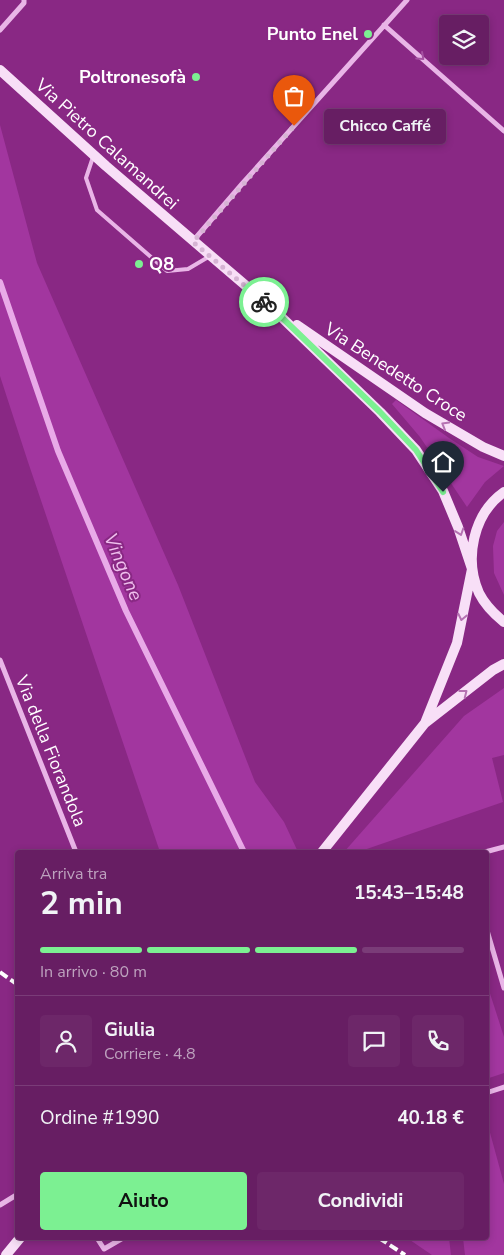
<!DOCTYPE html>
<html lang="it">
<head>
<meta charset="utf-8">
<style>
	body { margin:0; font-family:"Nunito Sans",sans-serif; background:#6d2769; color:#f1f3f6; height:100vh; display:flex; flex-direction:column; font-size:19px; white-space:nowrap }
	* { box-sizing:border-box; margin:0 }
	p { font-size:16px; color:#bda2be }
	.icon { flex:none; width:28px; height:28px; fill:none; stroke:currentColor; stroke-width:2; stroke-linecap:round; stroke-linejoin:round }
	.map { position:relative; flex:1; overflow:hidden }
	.details { position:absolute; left:15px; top:850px; width:474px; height:390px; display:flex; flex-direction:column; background:#671e63; border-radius:5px; box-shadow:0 2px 8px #0003,0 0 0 1px #7a3c78 }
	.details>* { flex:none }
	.fabs { position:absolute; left:439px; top:15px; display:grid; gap:10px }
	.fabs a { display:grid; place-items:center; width:50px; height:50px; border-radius:5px; background:#671e63; box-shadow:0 2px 8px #0003,0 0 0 1px #7a3c78; font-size:25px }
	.pin { position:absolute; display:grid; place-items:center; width:42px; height:42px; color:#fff; margin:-51px -21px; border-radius:50% 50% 50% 0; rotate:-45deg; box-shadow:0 0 5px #0007 }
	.pin .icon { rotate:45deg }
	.courier { position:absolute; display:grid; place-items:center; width:50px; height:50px; margin:-25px; border:4px solid #7cf092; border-radius:50%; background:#fff; color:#222; box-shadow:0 1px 6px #0007 }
	.bubble { position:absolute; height:35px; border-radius:5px; background:#671e63; box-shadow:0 2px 8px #0003,0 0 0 1px #7a3c78; font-size:16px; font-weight:700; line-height:35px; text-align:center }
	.summary em { font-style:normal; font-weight:700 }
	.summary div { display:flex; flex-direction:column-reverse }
	.summary { display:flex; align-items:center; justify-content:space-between; height:85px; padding:0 25px }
	h1 { font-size:32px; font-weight:700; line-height:38px }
	.bar { display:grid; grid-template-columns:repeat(4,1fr); gap:8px 5px; align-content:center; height:60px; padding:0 25px }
	.bar i { height:6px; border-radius:4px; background:#7a3c78 }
	.bar .selected { background:#7cf092 }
	.bar p { grid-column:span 4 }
	.line { display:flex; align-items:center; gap:12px; padding:0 25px; border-top:1px solid #7a3c78 }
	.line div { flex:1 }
	.round { display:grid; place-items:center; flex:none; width:52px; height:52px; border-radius:5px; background:#6d2769 }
	.button { display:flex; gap:10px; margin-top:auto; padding:10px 25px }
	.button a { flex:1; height:58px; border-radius:5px; background:#7cf092; color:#111; font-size:20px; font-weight:700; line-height:58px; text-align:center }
	.button a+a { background:#6d2769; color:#f1f3f6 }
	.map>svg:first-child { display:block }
</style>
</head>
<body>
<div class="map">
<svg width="504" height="1255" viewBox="0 0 504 1255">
	<rect width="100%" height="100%" fill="#892884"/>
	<path fill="#a2369f" d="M 0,125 L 37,263 L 178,585 L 255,782 L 284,822 L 298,852 L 160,852 L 28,462 L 0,376 Z
		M 396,400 L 449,438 L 478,457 L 504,466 L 485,482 L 467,507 L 420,437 L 392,404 Z
		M 504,522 L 504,595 L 494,573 L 493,546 L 497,531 Z
		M 504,688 L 504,755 L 492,758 L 503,802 L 358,852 L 344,852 L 464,716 Z
		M 486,981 L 504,1037 L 504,1073 L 486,1079 Z
		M 486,1118 L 504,1184 L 504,1255 L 465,1255 L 463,1238 L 486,1238 Z
		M 407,1238 L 449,1238 L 451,1255 L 432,1255 Z"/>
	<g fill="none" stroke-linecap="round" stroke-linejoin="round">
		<path stroke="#e9aae8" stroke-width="6" d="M 0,282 L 58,451 L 126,611 L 244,852"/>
		<path stroke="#e9b5e7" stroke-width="4" d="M 93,157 L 86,178 L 97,210 L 167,271 L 188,269 L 210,256"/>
		<path stroke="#e9b5e7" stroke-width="5" d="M 384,25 L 504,131
			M 0,30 L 24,3 L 24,0
			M 193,241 L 242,184 L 407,0
			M 0,660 L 76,852
			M 485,852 L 504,847
			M 486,927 L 504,988
			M 486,1093 L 504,1087
			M 0,1205 L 18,1194
			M 97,1238 L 104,1249 L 123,1238"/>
		<path stroke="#f8dff7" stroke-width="10" d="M 0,70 L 106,166 L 273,309 L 380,412 L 416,450 L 443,491 L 458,527 L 472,569 L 457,643 L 425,723
			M 297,325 L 425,413 L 483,447 L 504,456
			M 504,492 C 473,514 464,559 479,593 C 485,605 494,614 504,622
			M 322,852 L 425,723 L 493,670 L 504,664
			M 6,1255 L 20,1238"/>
		<path stroke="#fff" stroke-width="4" stroke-dasharray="9 4" stroke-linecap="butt" d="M 0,972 L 18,985
			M 379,1238 L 405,1255"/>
	</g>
	<defs><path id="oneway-chevron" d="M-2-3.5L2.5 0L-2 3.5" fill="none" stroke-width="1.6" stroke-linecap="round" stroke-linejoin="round" transform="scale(1.25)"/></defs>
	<use stroke="#a652a2" href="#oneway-chevron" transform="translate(421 57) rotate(42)"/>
	<g stroke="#b571b2">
		<use href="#oneway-chevron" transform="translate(445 425) rotate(-150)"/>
		<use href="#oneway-chevron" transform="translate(460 532) rotate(71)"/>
		<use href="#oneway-chevron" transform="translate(462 617) rotate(102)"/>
		<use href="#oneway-chevron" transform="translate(464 693) rotate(-38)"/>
	</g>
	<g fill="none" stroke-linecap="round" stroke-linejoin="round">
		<path stroke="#d6b4d4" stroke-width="5" stroke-dasharray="0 9" d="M 264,302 L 193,242 L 294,126"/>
		<path stroke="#7cf092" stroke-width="6" d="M 264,302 L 273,309 L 380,412 L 416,450 L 443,492"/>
	</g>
	<g fill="#7cf092" stroke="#892884" stroke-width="2">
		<circle cx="368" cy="34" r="5"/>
		<circle cx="196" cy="77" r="5"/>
		<circle cx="139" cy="264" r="5"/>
	</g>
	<g text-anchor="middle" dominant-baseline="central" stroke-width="4" stroke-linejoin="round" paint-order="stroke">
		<g font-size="18" font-weight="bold" fill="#fff" stroke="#892884" text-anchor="end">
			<text x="358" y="34">Punto Enel</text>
			<text x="186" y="77">Poltronesofà</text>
			<text x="149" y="264" text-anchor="start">Q8</text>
		</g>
		<g font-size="18" fill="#fff" stroke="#892884">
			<text transform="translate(107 144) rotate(42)">Via Pietro Calamandrei</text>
			<text transform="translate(396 372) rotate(33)">Via Benedetto Croce</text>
			<text transform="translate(51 751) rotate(68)">Via della Fiorandola</text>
		</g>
		<g font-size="19" font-style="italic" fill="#f0c1ef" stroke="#892884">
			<text transform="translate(123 567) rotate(67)">Vingone</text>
		</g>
	</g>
</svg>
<div class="fabs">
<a><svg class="icon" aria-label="layers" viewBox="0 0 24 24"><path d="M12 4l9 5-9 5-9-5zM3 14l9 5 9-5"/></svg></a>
</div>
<div class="pin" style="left:294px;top:126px;background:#ea580c"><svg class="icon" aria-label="bag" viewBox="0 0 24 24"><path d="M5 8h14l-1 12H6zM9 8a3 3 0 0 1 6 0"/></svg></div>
<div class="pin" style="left:443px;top:492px;background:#1f2937"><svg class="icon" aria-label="home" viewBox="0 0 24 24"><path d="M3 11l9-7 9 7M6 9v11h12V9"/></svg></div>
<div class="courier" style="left:264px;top:302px"><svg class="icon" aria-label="bike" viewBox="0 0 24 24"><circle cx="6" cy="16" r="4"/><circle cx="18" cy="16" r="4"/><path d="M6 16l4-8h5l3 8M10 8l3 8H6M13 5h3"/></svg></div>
<div class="bubble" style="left:324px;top:109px;width:122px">Chicco Caffé</div>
<section class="details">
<div class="summary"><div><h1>2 min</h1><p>Arriva tra</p></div><em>15:43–15:48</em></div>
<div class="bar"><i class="selected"></i><i class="selected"></i><i class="selected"></i><i></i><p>In arrivo · 80 m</p></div>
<div class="line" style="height:90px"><a class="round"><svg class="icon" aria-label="person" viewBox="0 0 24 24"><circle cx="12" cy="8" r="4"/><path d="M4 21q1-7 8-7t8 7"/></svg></a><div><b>Giulia</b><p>Corriere · 4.8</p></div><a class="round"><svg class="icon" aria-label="chat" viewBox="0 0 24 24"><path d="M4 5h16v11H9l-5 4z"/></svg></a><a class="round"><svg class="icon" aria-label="phone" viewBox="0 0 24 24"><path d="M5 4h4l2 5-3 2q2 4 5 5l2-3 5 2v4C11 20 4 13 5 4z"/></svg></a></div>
<div class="line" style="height:65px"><div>Ordine #1990</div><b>40.18 €</b></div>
<div class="button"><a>Aiuto</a><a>Condividi</a></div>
</section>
</div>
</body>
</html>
